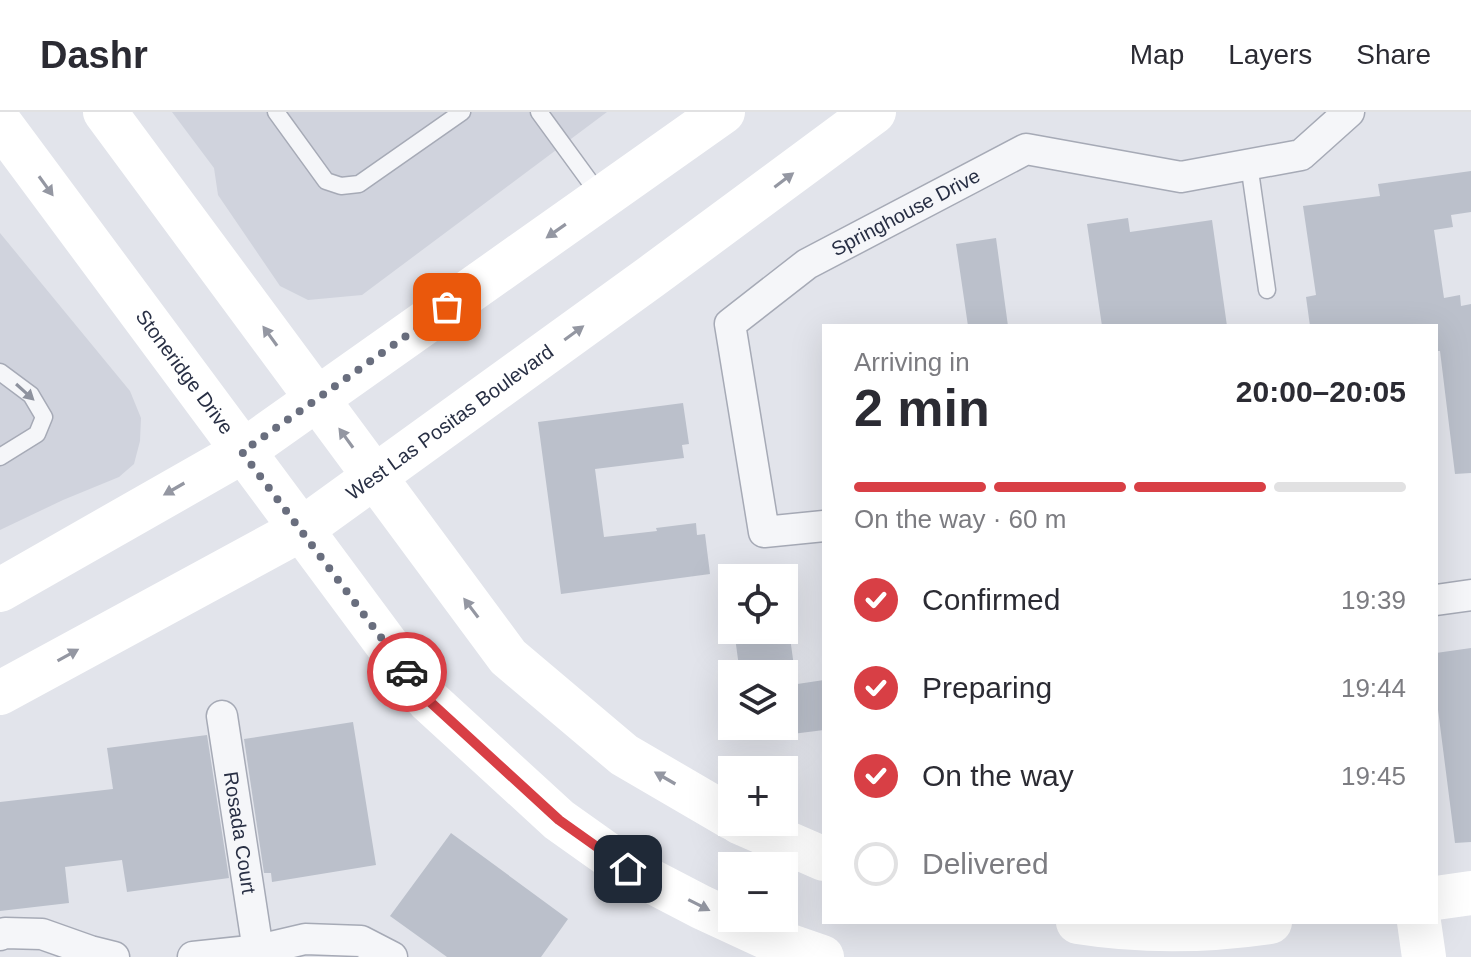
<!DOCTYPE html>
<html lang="en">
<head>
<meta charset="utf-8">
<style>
	body { margin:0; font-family:Arial,sans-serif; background:#f2f2f3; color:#2b2b33; height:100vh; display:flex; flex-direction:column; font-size:30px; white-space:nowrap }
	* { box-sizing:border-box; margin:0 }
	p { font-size:26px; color:#7c7c81 }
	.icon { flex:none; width:44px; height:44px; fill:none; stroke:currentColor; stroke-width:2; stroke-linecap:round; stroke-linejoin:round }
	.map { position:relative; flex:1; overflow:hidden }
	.sheet { position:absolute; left:822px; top:212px; width:616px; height:600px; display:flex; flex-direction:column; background:#fff; border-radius:0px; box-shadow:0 8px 32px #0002 }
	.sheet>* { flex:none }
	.buttons { position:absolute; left:718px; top:452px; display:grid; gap:16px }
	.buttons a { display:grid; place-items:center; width:80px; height:80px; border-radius:0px; background:#fff; box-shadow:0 8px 32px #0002; font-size:40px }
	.pin { position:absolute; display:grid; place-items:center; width:68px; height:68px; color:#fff; margin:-34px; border-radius:16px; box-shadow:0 4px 12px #0006 }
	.courier { position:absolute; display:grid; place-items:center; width:80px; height:80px; margin:-40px; border:6px solid #d83f45; border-radius:50%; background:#fff; color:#222; box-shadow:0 2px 10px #0007 }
	.summary em { font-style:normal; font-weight:800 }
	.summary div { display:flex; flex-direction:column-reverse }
	.summary { display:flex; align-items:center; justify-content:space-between; height:136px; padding:0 32px }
	h1 { font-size:52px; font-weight:800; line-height:60px }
	.bar { display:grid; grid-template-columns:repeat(4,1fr); gap:12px 8px; align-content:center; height:96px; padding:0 32px }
	.bar i { height:10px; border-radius:6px; background:#e1e1e2 }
	.bar .on { background:#d83f45 }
	.bar p { grid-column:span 4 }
	ol { padding:0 32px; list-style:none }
	li { display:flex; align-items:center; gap:24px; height:88px }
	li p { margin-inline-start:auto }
	li .icon { padding:8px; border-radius:50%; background:#d83f45; color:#fff; stroke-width:4 }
	li:last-child { color:#7c7c81 }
	li i { width:44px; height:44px; border:4px solid #e1e1e2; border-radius:50% }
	header { display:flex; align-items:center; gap:48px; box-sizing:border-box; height:112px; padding:0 40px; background:#fff; border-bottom:2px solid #e1e1e2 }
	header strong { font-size:38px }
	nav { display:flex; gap:44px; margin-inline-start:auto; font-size:28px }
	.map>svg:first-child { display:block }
</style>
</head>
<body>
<header>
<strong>Dashr</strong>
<nav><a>Map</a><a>Layers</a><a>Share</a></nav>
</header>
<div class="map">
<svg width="1471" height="845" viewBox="0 0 1471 845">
	<rect width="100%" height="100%" fill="#e2e4eb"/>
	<path fill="#d0d3dd" d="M 172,0 L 607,0 L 362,183 L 308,188 L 280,174 L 218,83 L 214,56 Z
		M 0,121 L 130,279 L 141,306 L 140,329 L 134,352 L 119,365 L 63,388 L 0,418 Z"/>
	<path fill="#bbc0cb" d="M 1471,59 L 1471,100 L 1451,103 L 1453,115 L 1434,118 L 1444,186 L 1460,183 L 1461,194 L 1471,192 L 1471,361 L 1455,362 L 1440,239 L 1436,239 L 1436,214 L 1310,214 L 1306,185 L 1316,183 L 1303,94 L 1380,84 L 1378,72 Z
		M 1128,106 L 1130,120 L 1212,108 L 1227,214 L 1102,214 L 1087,112 Z
		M 996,126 L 1008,214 L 968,214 L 956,132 Z
		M 683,291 L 689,332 L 682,333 L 684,346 L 595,357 L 604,425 L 657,419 L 656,416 L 696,411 L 697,423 L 705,422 L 710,462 L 561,482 L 538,310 Z
		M 734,518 L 789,518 L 795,562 L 740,562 Z
		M 1471,536 L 1471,730 L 1455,731 L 1436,582 L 1436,541 Z
		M 824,568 L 824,618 L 784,623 L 784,574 Z
		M 353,610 L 376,753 L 272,770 L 271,761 L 264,761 L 244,627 Z
		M 207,623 L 229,766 L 127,780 L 122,748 L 65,755 L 69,791 L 0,799 L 0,690 L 113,677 L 107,636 Z
		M 451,721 L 568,807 L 541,845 L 447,845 L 390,804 Z"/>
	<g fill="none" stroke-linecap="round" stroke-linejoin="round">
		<g stroke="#a6aab6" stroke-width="19">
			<path id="service" d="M 276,0 L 326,69 L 341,74 L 359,72 L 462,0
				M 539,0 L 601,85
				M 1249,52 L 1267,178
				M 0,260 L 31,283 L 44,305 L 37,322 L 0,345"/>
		</g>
		<g stroke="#a6aab6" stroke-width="33">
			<g id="minor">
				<path id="s1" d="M 824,414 L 764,420 L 730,212 L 807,152 L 1026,37 L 1181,65 L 1301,43 L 1349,0"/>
				<path d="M 1436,488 L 1471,483"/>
				<path id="s2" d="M 222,604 L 259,845"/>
				<path d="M 0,823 L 5,821 L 42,822 L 90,839 L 114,845"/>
				<path d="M 193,845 L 258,838 L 305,827 L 361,829 L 392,845"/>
			</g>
		</g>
		<use href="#service" stroke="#f5f6f9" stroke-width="16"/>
		<use href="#minor" stroke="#f5f6f9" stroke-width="30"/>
		<g stroke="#fff" stroke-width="44">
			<path d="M 105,0 L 508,545 L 624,643 L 732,706"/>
			<path id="s3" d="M 0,11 L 428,588 L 559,708 L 628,757 L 701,795 L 770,827 L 822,845"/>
			<path d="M 0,478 L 242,340 L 723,0"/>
			<path id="s4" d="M 0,581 L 302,417 L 652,164 L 874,0"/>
			<path d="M 739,710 L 824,747"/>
			<path d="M 1436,786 L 1471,781"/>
			<path d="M 1078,810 C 1141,820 1208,819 1270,810"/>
			<path d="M 1419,810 L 1424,845"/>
		</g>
	</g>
	<defs><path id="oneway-solid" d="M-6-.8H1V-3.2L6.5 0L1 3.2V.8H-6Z" transform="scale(2)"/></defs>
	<g fill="#9497a2">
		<use href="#oneway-solid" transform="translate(784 68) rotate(-37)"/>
		<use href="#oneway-solid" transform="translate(46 74) rotate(54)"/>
		<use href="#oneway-solid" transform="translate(556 119) rotate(145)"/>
		<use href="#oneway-solid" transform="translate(574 221) rotate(-36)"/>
		<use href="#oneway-solid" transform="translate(270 224) rotate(-126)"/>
		<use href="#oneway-solid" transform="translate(346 326) rotate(-126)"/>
		<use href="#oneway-solid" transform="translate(174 377) rotate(150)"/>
		<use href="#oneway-solid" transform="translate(471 496) rotate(-127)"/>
		<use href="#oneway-solid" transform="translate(68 543) rotate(-29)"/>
		<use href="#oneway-solid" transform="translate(665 666) rotate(-150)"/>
		<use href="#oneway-solid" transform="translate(699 793) rotate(27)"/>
	</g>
	<use fill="#8e929e" href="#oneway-solid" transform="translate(25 280) rotate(42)"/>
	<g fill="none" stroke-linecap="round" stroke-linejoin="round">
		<path stroke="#696e7e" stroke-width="8" stroke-dasharray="0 14.4" d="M 407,560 L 242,340 L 447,195"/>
		<path stroke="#d83f45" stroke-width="10" d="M 407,560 L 428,588 L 559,708 L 628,757"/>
	</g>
	<g text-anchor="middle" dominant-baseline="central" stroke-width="6" stroke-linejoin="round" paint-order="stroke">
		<g font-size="20" fill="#282f44" stroke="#f2f4f8">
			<text stroke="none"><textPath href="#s1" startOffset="480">Springhouse Drive</textPath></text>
			<text stroke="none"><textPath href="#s3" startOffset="310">Stoneridge Drive</textPath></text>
			<text stroke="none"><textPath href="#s4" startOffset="526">West Las Positas Boulevard</textPath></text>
			<text stroke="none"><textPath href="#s2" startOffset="118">Rosada Court</textPath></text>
		</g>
	</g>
</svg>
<div class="buttons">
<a><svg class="icon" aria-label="locate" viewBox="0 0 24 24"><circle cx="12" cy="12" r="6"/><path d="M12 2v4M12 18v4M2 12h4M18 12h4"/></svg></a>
<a><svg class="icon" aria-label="layers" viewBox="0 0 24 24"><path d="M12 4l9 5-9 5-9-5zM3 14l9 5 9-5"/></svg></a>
<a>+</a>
<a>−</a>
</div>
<div class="pin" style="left:447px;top:195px;background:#ea580c"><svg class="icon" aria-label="bag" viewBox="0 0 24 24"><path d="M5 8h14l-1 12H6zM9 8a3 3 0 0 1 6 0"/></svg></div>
<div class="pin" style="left:628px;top:757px;background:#1f2937"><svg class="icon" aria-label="home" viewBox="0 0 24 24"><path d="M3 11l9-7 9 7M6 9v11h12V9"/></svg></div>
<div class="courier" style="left:407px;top:560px"><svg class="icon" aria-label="car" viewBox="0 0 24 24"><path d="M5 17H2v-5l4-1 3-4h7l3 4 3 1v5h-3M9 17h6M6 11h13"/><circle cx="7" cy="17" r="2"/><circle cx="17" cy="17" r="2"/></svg></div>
<section class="sheet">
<div class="summary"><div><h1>2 min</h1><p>Arriving in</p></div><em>20:00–20:05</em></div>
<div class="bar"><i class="on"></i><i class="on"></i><i class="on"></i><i></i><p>On the way · 60 m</p></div>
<ol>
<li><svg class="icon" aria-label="check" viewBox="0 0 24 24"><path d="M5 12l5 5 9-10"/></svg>Confirmed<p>19:39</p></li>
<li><svg class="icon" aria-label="check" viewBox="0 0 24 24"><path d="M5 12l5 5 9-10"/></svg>Preparing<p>19:44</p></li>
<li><svg class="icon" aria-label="check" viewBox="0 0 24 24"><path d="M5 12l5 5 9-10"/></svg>On the way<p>19:45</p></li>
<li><i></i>Delivered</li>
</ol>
</section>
</div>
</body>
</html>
